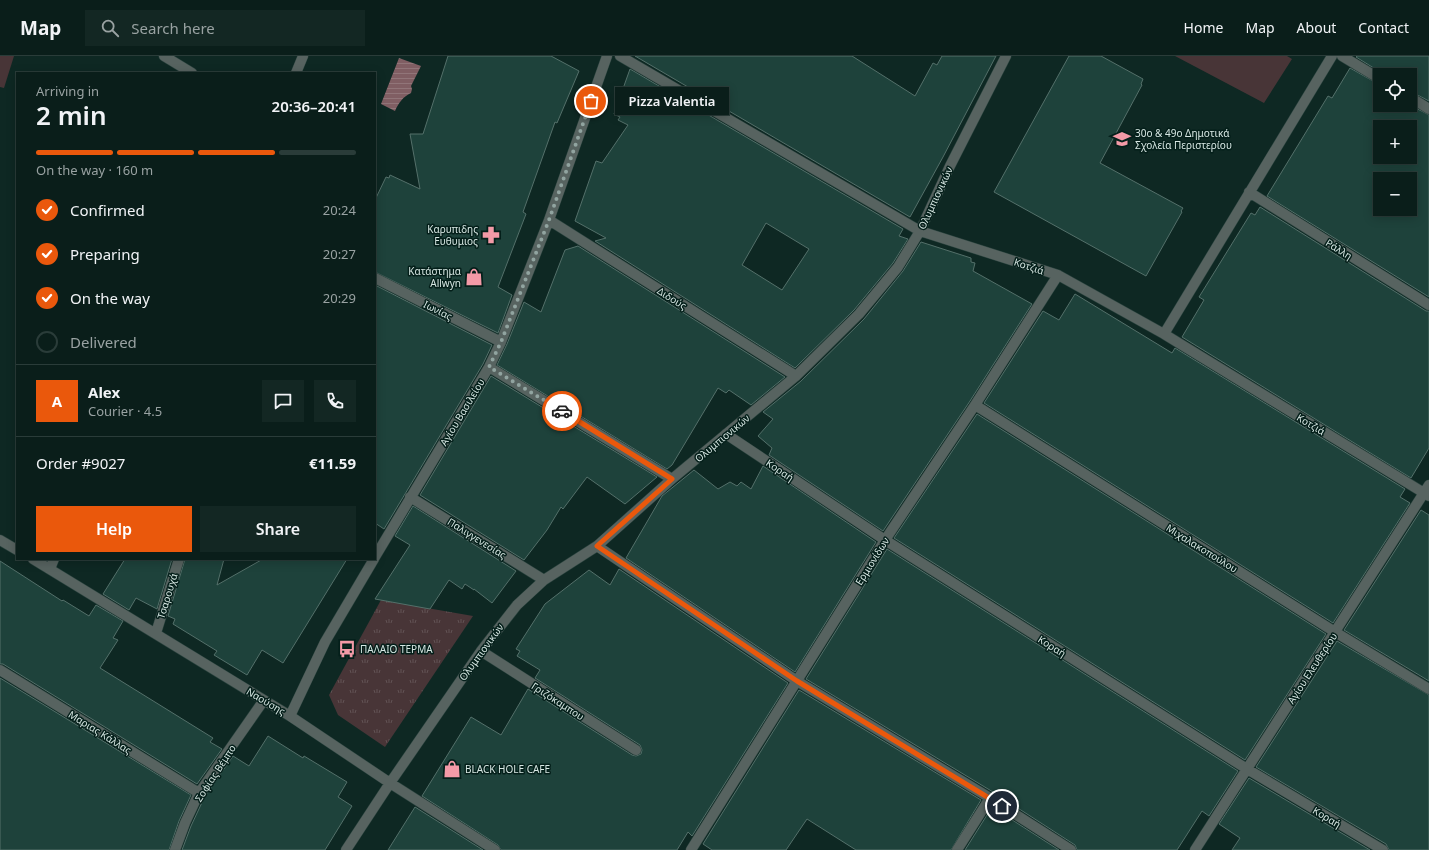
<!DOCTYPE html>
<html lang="en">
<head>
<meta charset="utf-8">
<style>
	body { margin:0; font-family:"Noto Sans",sans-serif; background:#132723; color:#f1f3f6; height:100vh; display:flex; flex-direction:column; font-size:15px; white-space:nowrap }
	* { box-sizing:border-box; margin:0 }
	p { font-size:13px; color:#99a2a2 }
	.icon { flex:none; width:22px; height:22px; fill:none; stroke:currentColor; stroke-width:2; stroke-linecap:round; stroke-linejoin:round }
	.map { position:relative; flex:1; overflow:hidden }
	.details { position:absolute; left:16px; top:16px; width:360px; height:488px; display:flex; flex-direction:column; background:#0a1e1a; border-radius:0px; box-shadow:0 2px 10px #0003,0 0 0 1px #2a3c39 }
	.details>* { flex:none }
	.fabs { position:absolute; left:1373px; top:12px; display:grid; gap:8px }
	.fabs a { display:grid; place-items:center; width:44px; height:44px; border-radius:0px; background:#0a1e1a; box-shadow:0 2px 10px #0003,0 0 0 1px #2a3c39; font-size:20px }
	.pin { position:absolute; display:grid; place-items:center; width:34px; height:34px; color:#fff; margin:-17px; border:2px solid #fff; border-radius:50%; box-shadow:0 1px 4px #0007 }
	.courier { position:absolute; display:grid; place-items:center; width:40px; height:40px; margin:-20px; border:3px solid #ea580c; border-radius:50%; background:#fff; color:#222; box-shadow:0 1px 5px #0007 }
	.bubble { position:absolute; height:28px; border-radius:0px; background:#0a1e1a; box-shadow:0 2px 10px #0003,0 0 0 1px #2a3c39; font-size:13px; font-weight:600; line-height:28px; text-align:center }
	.head em { font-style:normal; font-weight:600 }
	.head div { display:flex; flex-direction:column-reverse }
	.head { display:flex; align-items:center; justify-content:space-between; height:68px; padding:0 20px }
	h1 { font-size:26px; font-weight:600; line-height:30px }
	.bar { display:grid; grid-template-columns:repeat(4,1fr); gap:6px 4px; align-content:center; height:48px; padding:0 20px }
	.bar i { height:5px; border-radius:3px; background:#2a3c39 }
	.bar .selected { background:#ea580c }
	.bar p { grid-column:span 4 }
	.line { display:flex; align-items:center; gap:10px; padding:0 20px; border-top:1px solid #2a3c39 }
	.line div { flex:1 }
	.round { display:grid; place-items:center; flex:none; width:42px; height:42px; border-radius:0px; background:#132723 }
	ol { padding:0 20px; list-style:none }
	li { display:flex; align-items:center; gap:12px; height:44px }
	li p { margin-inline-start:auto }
	li .icon { padding:4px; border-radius:50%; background:#ea580c; color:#fff; stroke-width:4 }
	li:last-child { color:#99a2a2 }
	li i { width:22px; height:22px; border:2px solid #2a3c39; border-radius:50% }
	.cta { display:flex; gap:8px; margin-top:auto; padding:8px 20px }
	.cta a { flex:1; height:46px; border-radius:0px; background:#ea580c; color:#fff; font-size:16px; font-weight:600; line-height:46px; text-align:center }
	.cta a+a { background:#132723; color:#f1f3f6 }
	header { display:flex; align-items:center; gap:24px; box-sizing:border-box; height:56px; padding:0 20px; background:#0a1e1a; border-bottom:1px solid #2a3c39 }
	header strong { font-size:19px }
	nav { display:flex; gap:22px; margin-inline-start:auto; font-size:14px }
	.search { width:280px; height:36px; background:#132723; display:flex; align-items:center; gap:10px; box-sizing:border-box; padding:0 14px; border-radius:0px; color:#99a2a2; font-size:15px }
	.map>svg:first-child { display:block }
</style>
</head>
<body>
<header>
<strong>Map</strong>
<div class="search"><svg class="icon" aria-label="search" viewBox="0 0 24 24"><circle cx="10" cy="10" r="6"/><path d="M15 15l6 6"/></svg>Search here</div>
<nav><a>Home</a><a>Map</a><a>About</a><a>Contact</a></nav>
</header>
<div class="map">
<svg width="1429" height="794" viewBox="0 0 1429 794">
	<defs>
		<pattern id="park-tufts" width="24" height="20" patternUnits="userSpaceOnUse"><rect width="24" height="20" fill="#483537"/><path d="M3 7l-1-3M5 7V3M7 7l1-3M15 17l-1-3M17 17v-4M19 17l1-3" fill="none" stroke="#625254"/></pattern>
		<pattern id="water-rules" width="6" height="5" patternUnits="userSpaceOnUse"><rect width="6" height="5" fill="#805e63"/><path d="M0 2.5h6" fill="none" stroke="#917579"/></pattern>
	</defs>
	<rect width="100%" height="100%" fill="#0e2823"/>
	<path fill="#483537" d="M 0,0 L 14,0 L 4,32 L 0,31 Z
		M 1175,0 L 1287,0 L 1292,3 L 1264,47 Z"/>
	<path fill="url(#park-tufts)" d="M 381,544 L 473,560 L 385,691 L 338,659 L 329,639 Z"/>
	<path fill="url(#water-rules)" d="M 399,2 L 421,10 L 411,30 L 412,33 L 411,37 C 403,41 399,46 395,55 L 381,48 Z"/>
	<path fill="#1e423b" stroke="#54706a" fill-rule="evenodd" d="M 448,0 L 551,0 L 579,15 L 557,67 L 555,66 L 523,156 L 526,158 L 498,231 L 512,239 L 498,277 L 375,216 L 375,144 L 386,121 L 389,122 L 390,119 L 420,133 L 410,78 L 423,78 Z
		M 635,0 L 852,0 L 915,40 L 933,7 L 937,9 L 942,0 L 996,0 L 943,101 L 910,161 Z
		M 1069,0 L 1101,0 L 1143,23 L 1141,28 L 1142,29 L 1100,107 L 1183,152 L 1181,155 L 1182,156 L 1146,220 L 994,136 Z
		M 1357,0 L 1429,0 L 1429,45 L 1410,35 L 1410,19 L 1385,19 L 1356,1 Z
		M 1350,12 L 1380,29 L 1380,49 L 1410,49 L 1429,59 L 1429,241 L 1267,140 L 1328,40 L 1332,42 ZM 1380,71 L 1410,71 L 1410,101 L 1380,101 ZM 1380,123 L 1410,123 L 1410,153 L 1380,153 Z
		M 630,13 L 903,173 L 899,180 L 908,183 L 893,207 L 854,254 L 795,312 L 595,185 L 606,182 L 575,165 L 596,105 L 602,107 L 628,69 L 618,64 L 620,61 L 614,58 ZM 766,167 L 809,193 L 782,234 L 742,209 Z
		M 1260,151 L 1426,255 L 1429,255 L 1429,392 L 1411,422 L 1182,281 L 1204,244 L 1199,241 L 1251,157 L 1255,159 Z
		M 921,186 L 971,202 L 971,206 L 975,207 L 973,215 L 1032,248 L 970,345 L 883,475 L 769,399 L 772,392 L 758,380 L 773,363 L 763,356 L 801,325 L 864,263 L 903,215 Z
		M 578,190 L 785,321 L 751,349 L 729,334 L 726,337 L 718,332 L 672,409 L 667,413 L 497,309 L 507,288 L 524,246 L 541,256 L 565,194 Z
		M 375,229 L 492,289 L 483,308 L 384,473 L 375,467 Z
		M 1075,238 L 1172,297 L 1175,292 L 1405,433 L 1400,441 L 1410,447 L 1333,567 L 984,347 L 1043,255 L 1059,264 Z
		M 491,320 L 657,421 L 625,448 L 587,421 L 563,453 L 561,451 L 547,474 L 524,504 L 420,439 Z
		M 977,358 L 1326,578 L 1245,704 L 894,482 Z
		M 763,410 L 876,486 L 795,616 L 626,502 L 662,440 L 694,414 L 718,433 L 730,426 L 737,430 L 741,426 L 751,433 Z
		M 413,450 L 516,515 L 492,547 L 474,533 L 474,534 L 465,528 L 462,533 L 449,524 L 430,553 L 375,543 L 410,489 L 395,480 Z
		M 1421,454 L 1429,459 L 1429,625 L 1344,574 Z
		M 887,493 L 1238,715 L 1209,760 L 1202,755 L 1177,794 L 1077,794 L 1075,789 L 993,736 L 806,623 Z
		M 125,503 L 172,503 L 157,553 L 136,542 L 129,554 L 103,538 Z
		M 185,503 L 224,503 L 217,529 L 263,503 L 347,503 L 283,607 L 262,594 L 247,619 L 214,599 L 217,595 L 173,568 L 175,563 L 168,560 Z
		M 0,505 L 62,545 L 63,544 L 89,560 L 96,549 L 123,565 L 113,582 L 118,584 L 100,612 L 213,682 L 210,686 L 222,693 L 197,728 L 3,608 L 0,608 Z
		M 619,513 L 788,627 L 692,780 L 688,776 L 677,794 L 501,794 L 498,789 L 422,740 L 471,661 L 501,679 L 528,633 L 632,699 L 636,700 L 641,698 L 642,694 L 640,689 L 535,622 L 540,614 L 517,600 L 520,595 L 516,593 L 545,548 L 589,514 L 610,529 Z
		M 1337,585 L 1429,639 L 1429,794 L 1389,794 L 1386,788 L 1256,711 Z
		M 0,622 L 191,739 L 179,765 L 169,794 L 0,794 Z
		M 799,634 L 981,744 L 951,794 L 856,794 L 807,763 L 786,794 L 712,794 L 703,788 Z
		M 268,680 L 303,702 L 304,700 L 347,726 L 338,741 L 352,750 L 325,794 L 182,794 L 191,770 L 205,740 L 233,700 L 249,710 Z
		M 1249,722 L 1370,794 L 1232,794 L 1240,782 L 1219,768 Z
		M 415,751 L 483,794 L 388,794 Z
		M 992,751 L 1059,794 L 965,794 Z"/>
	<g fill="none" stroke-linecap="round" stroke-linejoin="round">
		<g stroke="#2a433e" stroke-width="11">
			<path id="minor" d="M 164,0 L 192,17
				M 620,0 L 920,175 L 1058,219 L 1164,278 L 1429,440
				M 1342,0 L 1380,23
				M 296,17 L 303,0
				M 1410,41 L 1429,53
				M 1249,136 L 1429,249
				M 549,164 L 796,320
				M 375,222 L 501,286
				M 1164,278 L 1332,0
				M 489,311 L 672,423
				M 975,349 L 1335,576 L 1429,633
				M 726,378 L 885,484 L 1247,713 L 1383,794
				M 410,441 L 544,524
				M 0,484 L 17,494
				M 597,490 L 797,625 L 990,742 L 1071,794
				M 375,501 L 489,311 L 501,286 L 549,164 L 607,0
				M 33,503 L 290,660 L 390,727 L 495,794
				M 50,513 L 54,503
				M 156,577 L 179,503
				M 481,595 L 636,694
				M 0,614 L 199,737
				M 290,660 L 325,586 L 374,503
				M 175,794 L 185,767 L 199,737 L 264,644
				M 346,794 L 390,727 L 481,595 L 517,549 L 544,524 L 597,490 L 672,423 L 796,320 L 859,258 L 898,211 L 920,175 L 950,110 L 1006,0
				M 691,794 L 885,484 L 975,349 L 1058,219
				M 957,794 L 990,742
				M 1195,794 L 1429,429"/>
		</g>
		<use href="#minor" stroke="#576360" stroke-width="10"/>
	</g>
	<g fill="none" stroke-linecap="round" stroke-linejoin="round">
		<path stroke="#91a4a0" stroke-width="4" stroke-dasharray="0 7.2" d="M 562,355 L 489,311 L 501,286 L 549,164 L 591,45"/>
		<path stroke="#ea580c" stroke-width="5" d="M 562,355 L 672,423 L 597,490 L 797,625 L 1002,750"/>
	</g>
	<defs>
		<g id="school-bare" transform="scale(1.38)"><path d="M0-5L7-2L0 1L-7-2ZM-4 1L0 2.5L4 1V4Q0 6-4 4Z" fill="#f39aa7" stroke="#041f1a" stroke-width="2.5" paint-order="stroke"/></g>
		<g id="pharmacy-bare" transform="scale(1.38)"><path d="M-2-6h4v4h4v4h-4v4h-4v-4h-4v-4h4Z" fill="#f39aa7" stroke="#041f1a" stroke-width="2.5" paint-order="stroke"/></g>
		<g id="shop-bare" transform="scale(1.38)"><path d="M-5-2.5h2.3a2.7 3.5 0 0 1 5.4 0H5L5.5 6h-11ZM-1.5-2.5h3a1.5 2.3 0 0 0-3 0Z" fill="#f39aa7" stroke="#041f1a" stroke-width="2.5" paint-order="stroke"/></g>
		<g id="bus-bare" transform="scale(1.38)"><path d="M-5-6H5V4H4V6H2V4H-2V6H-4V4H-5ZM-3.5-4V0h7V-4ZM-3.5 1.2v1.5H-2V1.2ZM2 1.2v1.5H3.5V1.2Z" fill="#f39aa7" stroke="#041f1a" stroke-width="2.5" paint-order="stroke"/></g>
	</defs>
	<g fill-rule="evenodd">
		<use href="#school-bare" x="1122" y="83"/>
		<use href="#pharmacy-bare" x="491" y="179"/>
		<use href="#shop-bare" x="474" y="221"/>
		<use href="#bus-bare" x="347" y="593"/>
		<use href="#shop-bare" x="452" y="713"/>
	</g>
	<g text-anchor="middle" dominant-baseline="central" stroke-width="3" stroke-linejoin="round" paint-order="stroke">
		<g font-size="10" fill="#d7e7e3" stroke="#041f1a" text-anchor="start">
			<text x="1135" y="77">30ο &amp; 49ο Δημοτικά<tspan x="1135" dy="12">Σχολεία Περιστερίου</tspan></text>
			<text x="478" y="173" text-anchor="end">Καρυπιδης<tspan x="478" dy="12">Ευθυμιος</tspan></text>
			<text x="461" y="215" text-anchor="end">Κατάστημα<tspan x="461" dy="12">Allwyn</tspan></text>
			<text x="360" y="593">ΠΑΛΑΙΟ ΤΕΡΜΑ</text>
			<text x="465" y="713">BLACK HOLE CAFE</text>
		</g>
		<g font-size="10" fill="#d7e7e3" stroke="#041f1a">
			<text transform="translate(935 142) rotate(-65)">Ολυμπιονικών</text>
			<text transform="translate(1339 193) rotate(32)">Ράλλη</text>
			<text transform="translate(1029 210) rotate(18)">Κοτζιά</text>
			<text transform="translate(672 242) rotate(32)">Διδούς</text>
			<text transform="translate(438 254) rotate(27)">Ιωνίας</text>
			<text transform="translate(462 356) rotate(-59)">Αγίου Βασιλείου</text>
			<text transform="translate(1311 368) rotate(31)">Κοτζιά</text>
			<text transform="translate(722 382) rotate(-40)">Ολυμπιονικών</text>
			<text transform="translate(780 414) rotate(34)">Κοραή</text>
			<text transform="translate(477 482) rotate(32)">Παλιγγενεσίας</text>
			<text transform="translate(1202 492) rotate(32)">Μιχαλακοπούλου</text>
			<text transform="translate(872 505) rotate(-58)">Ερμιονίδων</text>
			<text transform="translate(167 540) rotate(-73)">Τσαρουχά</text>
			<text transform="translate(1052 590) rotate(32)">Κοραή</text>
			<text transform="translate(481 596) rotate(-54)">Ολυμπιονικών</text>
			<text transform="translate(1312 612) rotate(-57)">Αγίου Ελευθερίου</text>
			<text transform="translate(266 645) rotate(31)">Ναούσης</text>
			<text transform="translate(558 645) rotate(33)">Γριζόκαμπου</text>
			<text transform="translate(100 676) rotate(32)">Μαριας Κάλλας</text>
			<text transform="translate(215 717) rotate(-57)">Σοφίας Βέμπο</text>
			<text transform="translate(1327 761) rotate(31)">Κοραή</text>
		</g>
	</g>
</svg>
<div class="fabs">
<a><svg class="icon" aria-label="locate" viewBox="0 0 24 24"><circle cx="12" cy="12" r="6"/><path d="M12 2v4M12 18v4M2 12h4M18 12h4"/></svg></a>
<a>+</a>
<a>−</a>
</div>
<div class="pin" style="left:591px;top:45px;background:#ea580c"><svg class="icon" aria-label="bag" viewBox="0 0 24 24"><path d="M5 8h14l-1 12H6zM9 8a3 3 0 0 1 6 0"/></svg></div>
<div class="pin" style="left:1002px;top:750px;background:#1f2937"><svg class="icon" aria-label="home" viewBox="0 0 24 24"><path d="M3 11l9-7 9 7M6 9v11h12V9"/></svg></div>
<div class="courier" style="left:562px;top:355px"><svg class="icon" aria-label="car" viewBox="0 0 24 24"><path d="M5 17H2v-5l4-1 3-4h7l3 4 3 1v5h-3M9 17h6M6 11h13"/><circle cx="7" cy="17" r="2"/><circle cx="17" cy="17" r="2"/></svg></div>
<div class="bubble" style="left:615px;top:31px;width:114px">Pizza Valentia</div>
<section class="details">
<div class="head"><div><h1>2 min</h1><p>Arriving in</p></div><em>20:36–20:41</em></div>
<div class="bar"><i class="selected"></i><i class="selected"></i><i class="selected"></i><i></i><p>On the way · 160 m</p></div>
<ol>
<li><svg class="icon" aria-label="check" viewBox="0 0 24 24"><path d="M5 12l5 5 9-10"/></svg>Confirmed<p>20:24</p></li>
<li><svg class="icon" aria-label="check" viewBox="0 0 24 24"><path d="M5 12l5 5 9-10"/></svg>Preparing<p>20:27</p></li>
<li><svg class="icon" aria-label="check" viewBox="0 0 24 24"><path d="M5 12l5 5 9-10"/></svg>On the way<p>20:29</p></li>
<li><i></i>Delivered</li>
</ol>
<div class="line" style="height:72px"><b class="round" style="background:#ea580c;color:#fff">A</b><div><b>Alex</b><p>Courier · 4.5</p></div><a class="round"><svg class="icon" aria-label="chat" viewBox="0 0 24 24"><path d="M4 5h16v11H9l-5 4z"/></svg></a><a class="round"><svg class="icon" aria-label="phone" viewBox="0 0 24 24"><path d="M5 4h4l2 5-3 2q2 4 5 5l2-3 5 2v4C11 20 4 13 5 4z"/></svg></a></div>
<div class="line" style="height:52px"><div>Order #9027</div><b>€11.59</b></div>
<div class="cta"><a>Help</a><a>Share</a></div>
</section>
</div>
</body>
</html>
